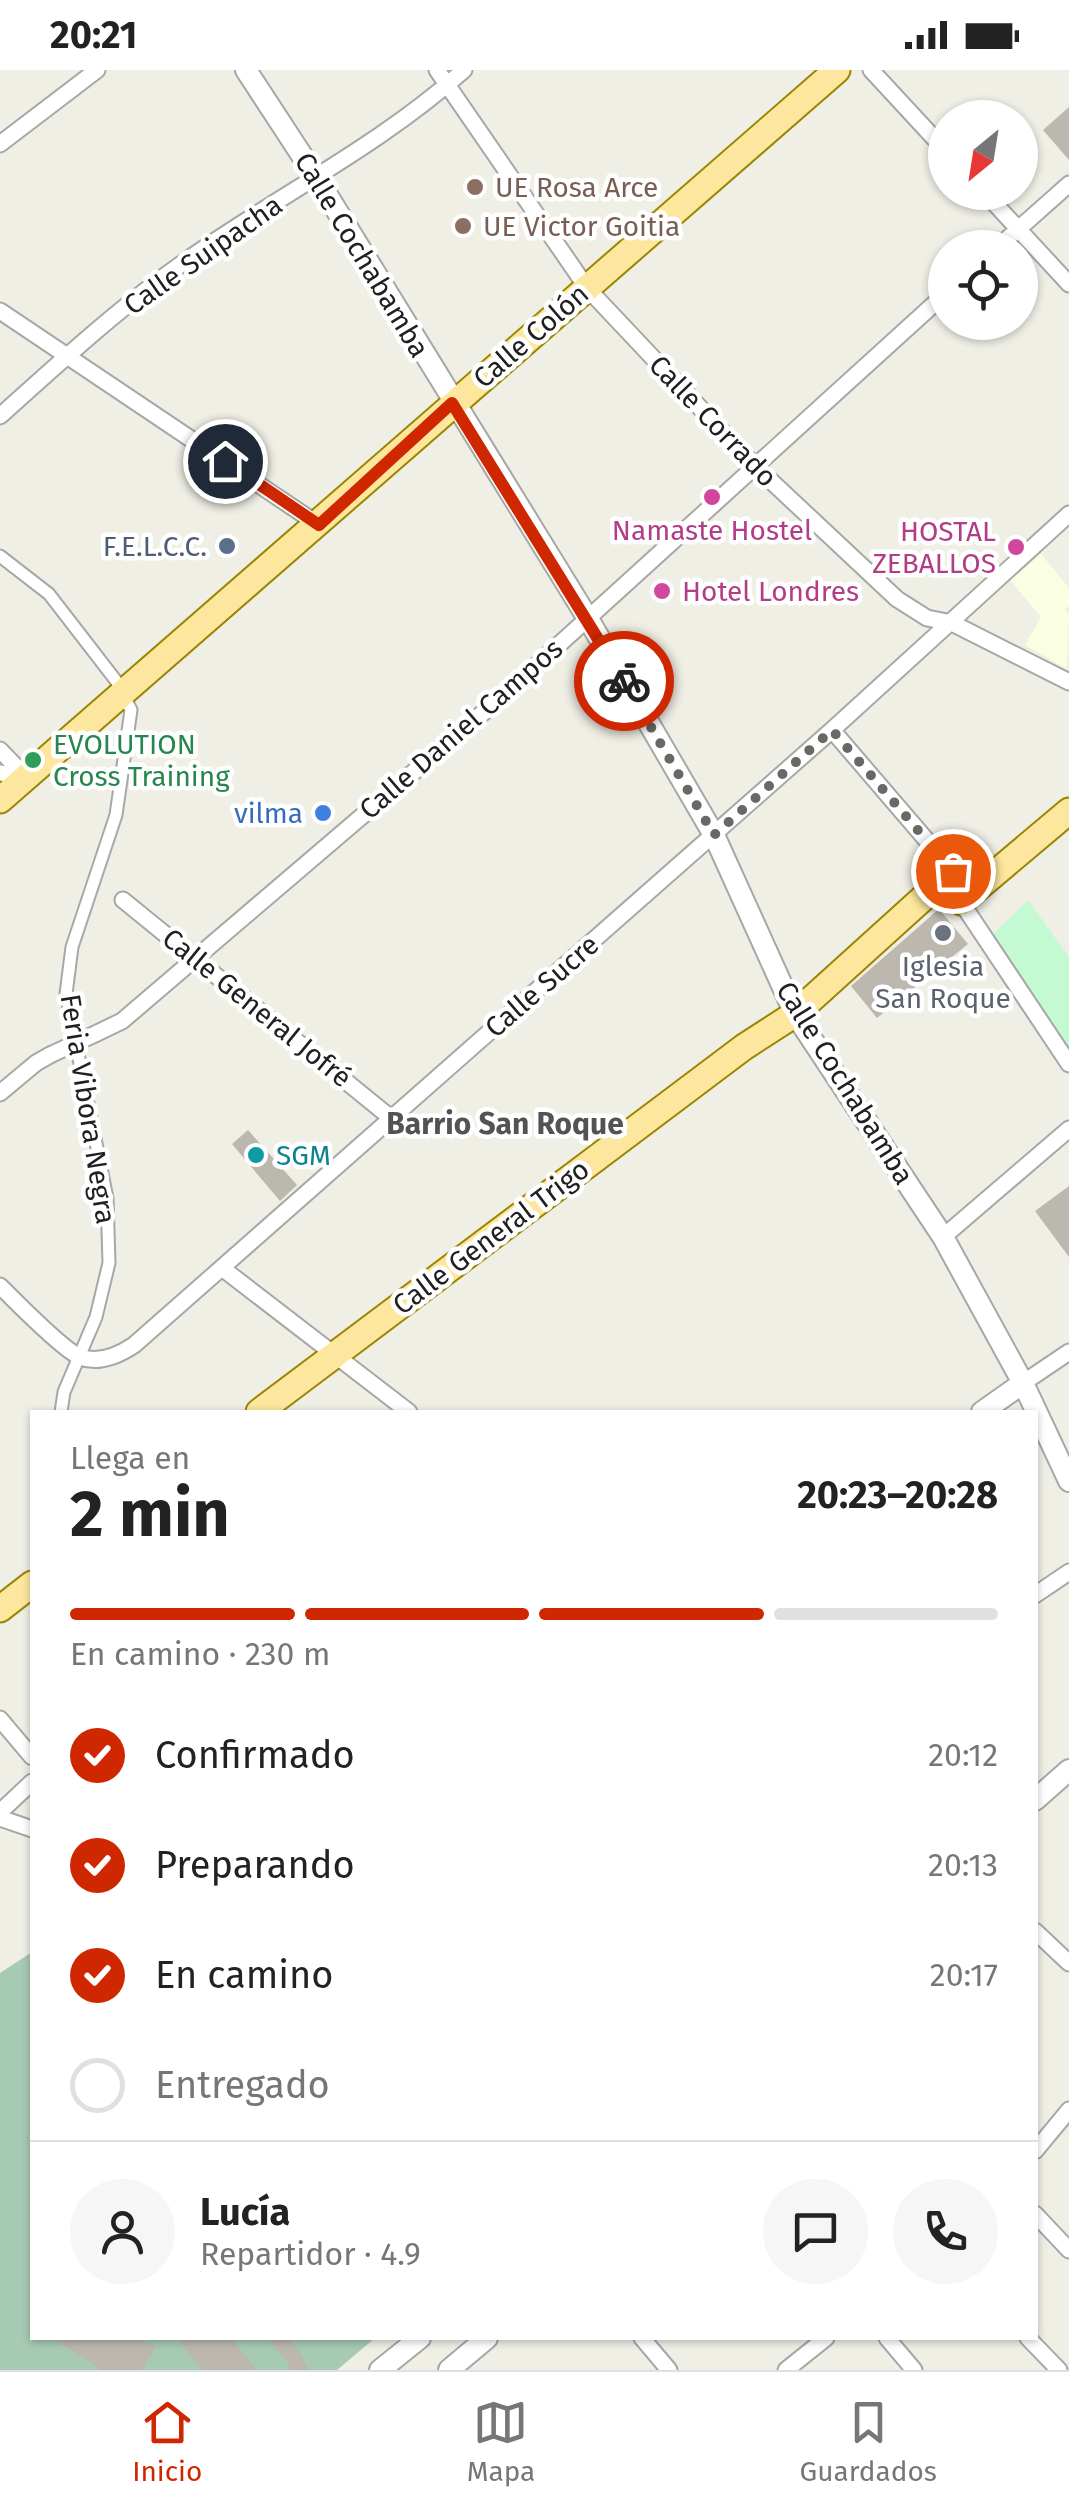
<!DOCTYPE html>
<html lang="es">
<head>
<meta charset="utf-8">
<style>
	body { margin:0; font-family:"Fira Sans",sans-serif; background:#f6f6f6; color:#222; height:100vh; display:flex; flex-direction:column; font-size:38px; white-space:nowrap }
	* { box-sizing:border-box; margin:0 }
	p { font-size:32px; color:#767676 }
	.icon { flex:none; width:55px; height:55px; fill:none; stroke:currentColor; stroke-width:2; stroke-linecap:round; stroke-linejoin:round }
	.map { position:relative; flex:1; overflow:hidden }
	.sheet { position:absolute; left:30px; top:1340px; width:1008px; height:930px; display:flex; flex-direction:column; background:#fff; border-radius:0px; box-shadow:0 2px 8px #0004 }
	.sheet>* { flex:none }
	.needle { width:65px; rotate:210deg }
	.tools { position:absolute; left:928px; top:30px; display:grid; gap:20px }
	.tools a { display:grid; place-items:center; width:110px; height:110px; border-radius:50%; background:#fff; box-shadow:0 2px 8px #0004; font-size:50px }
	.pin { position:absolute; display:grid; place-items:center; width:85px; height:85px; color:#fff; margin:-42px; border:5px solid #fff; border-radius:50%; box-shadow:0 2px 10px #0007 }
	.courier { position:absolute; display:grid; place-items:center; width:100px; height:100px; margin:-50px; border:8px solid #cf2800; border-radius:50%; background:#fff; color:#222; box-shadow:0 2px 12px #0007 }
	.overview em { font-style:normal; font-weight:700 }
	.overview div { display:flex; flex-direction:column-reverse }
	.overview { display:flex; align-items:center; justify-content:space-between; height:170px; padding:0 40px }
	h1 { font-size:65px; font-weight:700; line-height:75px }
	.bar { display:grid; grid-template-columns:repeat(4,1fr); gap:15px 10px; align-content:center; height:120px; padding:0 40px }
	.bar i { height:12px; border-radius:8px; background:#e0e0e0 }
	.bar .active { background:#cf2800 }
	.bar p { grid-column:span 4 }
	.line { display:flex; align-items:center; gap:25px; padding:0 40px; border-top:2px solid #e0e0e0 }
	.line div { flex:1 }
	.round { display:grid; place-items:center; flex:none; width:105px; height:105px; border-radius:52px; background:#f6f6f6 }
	ol { padding:0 40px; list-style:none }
	li { display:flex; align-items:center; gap:30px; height:110px }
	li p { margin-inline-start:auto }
	li .icon { padding:10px; border-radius:50%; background:#cf2800; color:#fff; stroke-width:4 }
	li:last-child { color:#767676 }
	li i { width:55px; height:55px; border:5px solid #e0e0e0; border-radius:50% }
	.status { display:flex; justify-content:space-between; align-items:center; height:70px; padding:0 50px; background:#fff; direction:ltr }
	.status svg { height:28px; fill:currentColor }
	.dock { display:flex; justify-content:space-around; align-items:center; height:140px; border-top:2px solid #e0e0e0; background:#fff; font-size:28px; color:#767676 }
	.dock a { display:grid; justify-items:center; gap:5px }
	.dock .active { color:#cf2800 }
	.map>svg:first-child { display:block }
</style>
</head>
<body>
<div class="status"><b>20:21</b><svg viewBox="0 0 49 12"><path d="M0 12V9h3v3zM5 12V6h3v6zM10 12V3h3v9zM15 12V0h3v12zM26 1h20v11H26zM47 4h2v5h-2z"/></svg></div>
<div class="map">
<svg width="1069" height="2300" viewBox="0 0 1069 2300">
	<rect width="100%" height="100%" fill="#f0efe6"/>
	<path fill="#f9ffe0" d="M 1041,484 L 1069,518 L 1069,535 L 1065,540 L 1069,544 L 1067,599 L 1025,575 L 1041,547 L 1010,510 Z"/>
	<path fill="#a6cab3" d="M 32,1882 L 32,2268 L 375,2268 L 337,2300 L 0,2300 L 0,1903 Z"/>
	<path fill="#c3fad2" d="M 1028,830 L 1069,887 L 1069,984 L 992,865 Z"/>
	<path fill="#bdb8af" d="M 1069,37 L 1069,90 L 1043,60 Z
		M 939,839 L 968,874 L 877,948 L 851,916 Z
		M 248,1060 L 297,1115 L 280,1131 L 232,1074 Z
		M 1069,1116 L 1069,1187 L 1035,1141 Z
		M 52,2268 L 139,2268 L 156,2277 L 143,2300 L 102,2300 Z
		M 176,2268 L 231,2268 L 257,2300 L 202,2300 Z
		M 267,2268 L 289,2268 L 301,2284 L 308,2300 L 289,2300 L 289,2294 Z"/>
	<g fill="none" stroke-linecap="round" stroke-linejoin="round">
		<g stroke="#a7a7a7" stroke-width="15">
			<path id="pedestrian" d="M 0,486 L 49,524 L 117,612 L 131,640 L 116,745 L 72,877 L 66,924 L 107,1128 L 109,1193 L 96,1247 L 64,1322 L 61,1342"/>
		</g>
		<g stroke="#a7a7a7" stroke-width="19">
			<path id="minor" d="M 437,0 L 587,218 L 754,395 L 897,529 L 927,548 L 952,553 L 1069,612
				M 871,0 L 945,80
				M 0,74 L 97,0
				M 984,122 L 1069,214
				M 997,178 L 1069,114
				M 0,241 L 319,455
				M 0,346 C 60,292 121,236 187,190 C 278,126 382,74 464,0
				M 832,660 L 953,801
				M 0,680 L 26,707
				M 0,703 L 26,707
				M 123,830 L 391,1048
				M 961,832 L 1069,994
				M 95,964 L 122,951 L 498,630 L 945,224
				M 0,1023 L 36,993 L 50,985
				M 943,1167 L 1069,1059
				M 222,1198 L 409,1342
				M 0,1216 C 15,1231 63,1280 80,1287 C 99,1294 119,1285 134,1275 L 832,660 L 1069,444
				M 1023,1313 L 1069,1282
				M 1035,1525 L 1069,1502
				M 0,1649 L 32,1687
				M 0,1742 L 32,1712
				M 0,1748 L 32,1759
				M 1035,1861 L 1069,1893
				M 1035,2081 L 1069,2040
				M 1035,2144 L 1069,2180
				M 642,2268 L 669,2300
				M 887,2268 L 914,2300
				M 1028,2268 L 1059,2300
				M 786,2300 L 826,2268"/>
		</g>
		<g stroke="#a7a7a7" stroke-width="24">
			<path id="tertiary" d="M 246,0 L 316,107 L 587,547 L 714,765 L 795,944 L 943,1167 L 1023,1313 L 1069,1411
				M 982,1342 L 1023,1313
				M 1035,1730 L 1069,1700
				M 380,2300 L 420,2268
				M 449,2300 L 487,2268"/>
		</g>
		<g stroke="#9b8600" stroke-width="29">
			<path id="primary" d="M 0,730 L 837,0
				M 259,1342 L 744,977 L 795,944 L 953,801 L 961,832 L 1069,741
				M 0,1539 L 32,1514"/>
		</g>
		<use href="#pedestrian" stroke="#fff" stroke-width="11"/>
		<use href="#minor" stroke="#fff" stroke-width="15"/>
		<use href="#tertiary" stroke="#fff" stroke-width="20"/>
		<use href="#primary" stroke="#fde79e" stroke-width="25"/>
		<g stroke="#a7a7a7" stroke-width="19" stroke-linecap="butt">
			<path id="minor-bridge" d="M 50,985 L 95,964"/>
		</g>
		<use href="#minor-bridge" stroke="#fff" stroke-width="15"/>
	</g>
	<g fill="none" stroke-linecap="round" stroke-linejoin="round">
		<path stroke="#696865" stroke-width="10" stroke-dasharray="0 18" d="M 624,611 L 714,765 L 832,660 L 953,801"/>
		<path stroke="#cf2800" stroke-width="12" d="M 225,391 L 319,455 L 452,333 L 624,611"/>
	</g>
	<g fill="#8d6e63" stroke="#fff" stroke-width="4">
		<circle cx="475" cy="117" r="10"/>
		<circle cx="463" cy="156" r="10"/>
	</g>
	<g fill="#d1479c" stroke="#fff" stroke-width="4">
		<circle cx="712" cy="427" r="10"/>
		<circle cx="1016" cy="477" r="10"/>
		<circle cx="662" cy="521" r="10"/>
	</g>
	<circle fill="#5c6f8a" stroke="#fff" stroke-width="4" cx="227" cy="476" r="10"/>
	<circle fill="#2e9e5b" stroke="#fff" stroke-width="4" cx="33" cy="690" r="10"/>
	<circle fill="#3f7fe0" stroke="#fff" stroke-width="4" cx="323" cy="743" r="10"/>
	<circle fill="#6b7280" stroke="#fff" stroke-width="4" cx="943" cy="863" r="10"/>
	<circle fill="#0f9aa8" stroke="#fff" stroke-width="4" cx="256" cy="1085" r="10"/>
	<g text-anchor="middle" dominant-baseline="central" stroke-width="9" stroke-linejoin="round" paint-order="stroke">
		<g font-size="28" fill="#785e54" stroke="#fff" text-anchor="start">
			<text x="495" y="117">UE Rosa Arce</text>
			<text x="483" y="156">UE Victor Goitia</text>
		</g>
		<g font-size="28" fill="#202020" stroke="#fff">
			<text transform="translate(203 185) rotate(-35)">Calle Suipacha</text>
			<text transform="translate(362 185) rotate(59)">Calle Cochabamba</text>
			<text transform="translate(531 266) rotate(-41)">Calle Colón</text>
			<text transform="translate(713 351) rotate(46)">Calle Corrado</text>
			<text transform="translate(461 659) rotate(-41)">Calle Daniel Campos</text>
			<text transform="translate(542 916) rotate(-41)">Calle Sucre</text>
			<text transform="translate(257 938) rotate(39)">Calle General Jofré</text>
			<text transform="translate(845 1013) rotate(58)">Calle Cochabamba</text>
			<text transform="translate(88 1039) rotate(81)">Feria Vibora Negra</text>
			<text transform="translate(491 1167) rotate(-37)">Calle General Trigo</text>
		</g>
		<g font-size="28" fill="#b23c85" stroke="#fff">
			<text x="712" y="460">Namaste Hostel</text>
			<text x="996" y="461" text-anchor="end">HOSTAL<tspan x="996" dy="32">ZEBALLOS</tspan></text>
			<text x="682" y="521" text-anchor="start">Hotel Londres</text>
		</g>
		<g font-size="28" fill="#4e5e75" stroke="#fff" text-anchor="end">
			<text x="207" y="476">F.E.L.C.C.</text>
		</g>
		<g font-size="28" fill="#27864d" stroke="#fff" text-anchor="start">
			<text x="53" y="674">EVOLUTION<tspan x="53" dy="32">Cross Training</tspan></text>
		</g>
		<g font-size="28" fill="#366cbe" stroke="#fff" text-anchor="end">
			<text x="303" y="743">vilma</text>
		</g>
		<g font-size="28" fill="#5b616d" stroke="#fff">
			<text x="943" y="896">Iglesia<tspan x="943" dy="32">San Roque</tspan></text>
		</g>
		<g font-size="28" fill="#0d838f" stroke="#fff" text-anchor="start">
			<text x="276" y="1085">SGM</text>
		</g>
		<g font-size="30" font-weight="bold" fill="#535353" stroke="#fff">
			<text x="505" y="1054">Barrio San Roque</text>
		</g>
	</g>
</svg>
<div class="tools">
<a><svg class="needle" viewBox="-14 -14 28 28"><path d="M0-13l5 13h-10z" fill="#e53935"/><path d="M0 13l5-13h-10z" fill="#767676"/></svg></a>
<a><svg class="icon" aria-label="locate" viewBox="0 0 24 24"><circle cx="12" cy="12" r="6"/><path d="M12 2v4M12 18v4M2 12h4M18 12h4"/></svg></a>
</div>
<div class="pin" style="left:953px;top:801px;background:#ea580c"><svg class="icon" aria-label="bag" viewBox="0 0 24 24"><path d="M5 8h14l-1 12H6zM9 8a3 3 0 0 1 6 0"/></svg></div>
<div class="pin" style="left:225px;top:391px;background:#1f2937"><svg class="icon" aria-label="home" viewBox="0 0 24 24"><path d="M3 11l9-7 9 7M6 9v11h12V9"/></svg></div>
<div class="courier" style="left:624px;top:611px"><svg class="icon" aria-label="bike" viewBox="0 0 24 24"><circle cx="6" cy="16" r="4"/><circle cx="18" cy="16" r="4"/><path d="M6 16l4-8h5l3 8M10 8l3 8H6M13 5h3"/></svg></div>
<section class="sheet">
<div class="overview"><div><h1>2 min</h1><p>Llega en</p></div><em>20:23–20:28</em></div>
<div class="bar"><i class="active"></i><i class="active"></i><i class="active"></i><i></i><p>En camino · 230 m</p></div>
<ol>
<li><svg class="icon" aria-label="check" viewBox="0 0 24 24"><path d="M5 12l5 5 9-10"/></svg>Confirmado<p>20:12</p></li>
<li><svg class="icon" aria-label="check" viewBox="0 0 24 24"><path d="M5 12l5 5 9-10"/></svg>Preparando<p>20:13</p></li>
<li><svg class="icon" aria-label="check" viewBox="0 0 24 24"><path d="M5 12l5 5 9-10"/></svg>En camino<p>20:17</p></li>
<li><i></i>Entregado</li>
</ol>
<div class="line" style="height:180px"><a class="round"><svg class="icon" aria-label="person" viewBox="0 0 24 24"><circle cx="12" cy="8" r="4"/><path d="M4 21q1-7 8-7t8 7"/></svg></a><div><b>Lucía</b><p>Repartidor · 4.9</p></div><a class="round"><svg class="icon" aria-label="chat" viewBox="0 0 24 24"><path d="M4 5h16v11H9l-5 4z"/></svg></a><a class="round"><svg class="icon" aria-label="phone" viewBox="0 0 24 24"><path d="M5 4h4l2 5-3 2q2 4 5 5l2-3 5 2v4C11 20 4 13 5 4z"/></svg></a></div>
</section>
</div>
<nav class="dock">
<a class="active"><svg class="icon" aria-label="home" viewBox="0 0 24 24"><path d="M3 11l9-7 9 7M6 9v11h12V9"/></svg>Inicio</a>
<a><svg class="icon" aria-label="map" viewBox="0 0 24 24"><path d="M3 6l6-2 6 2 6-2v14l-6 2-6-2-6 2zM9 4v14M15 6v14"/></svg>Mapa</a>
<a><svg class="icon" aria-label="saved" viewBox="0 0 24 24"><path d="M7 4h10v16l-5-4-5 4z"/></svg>Guardados</a>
</nav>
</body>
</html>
